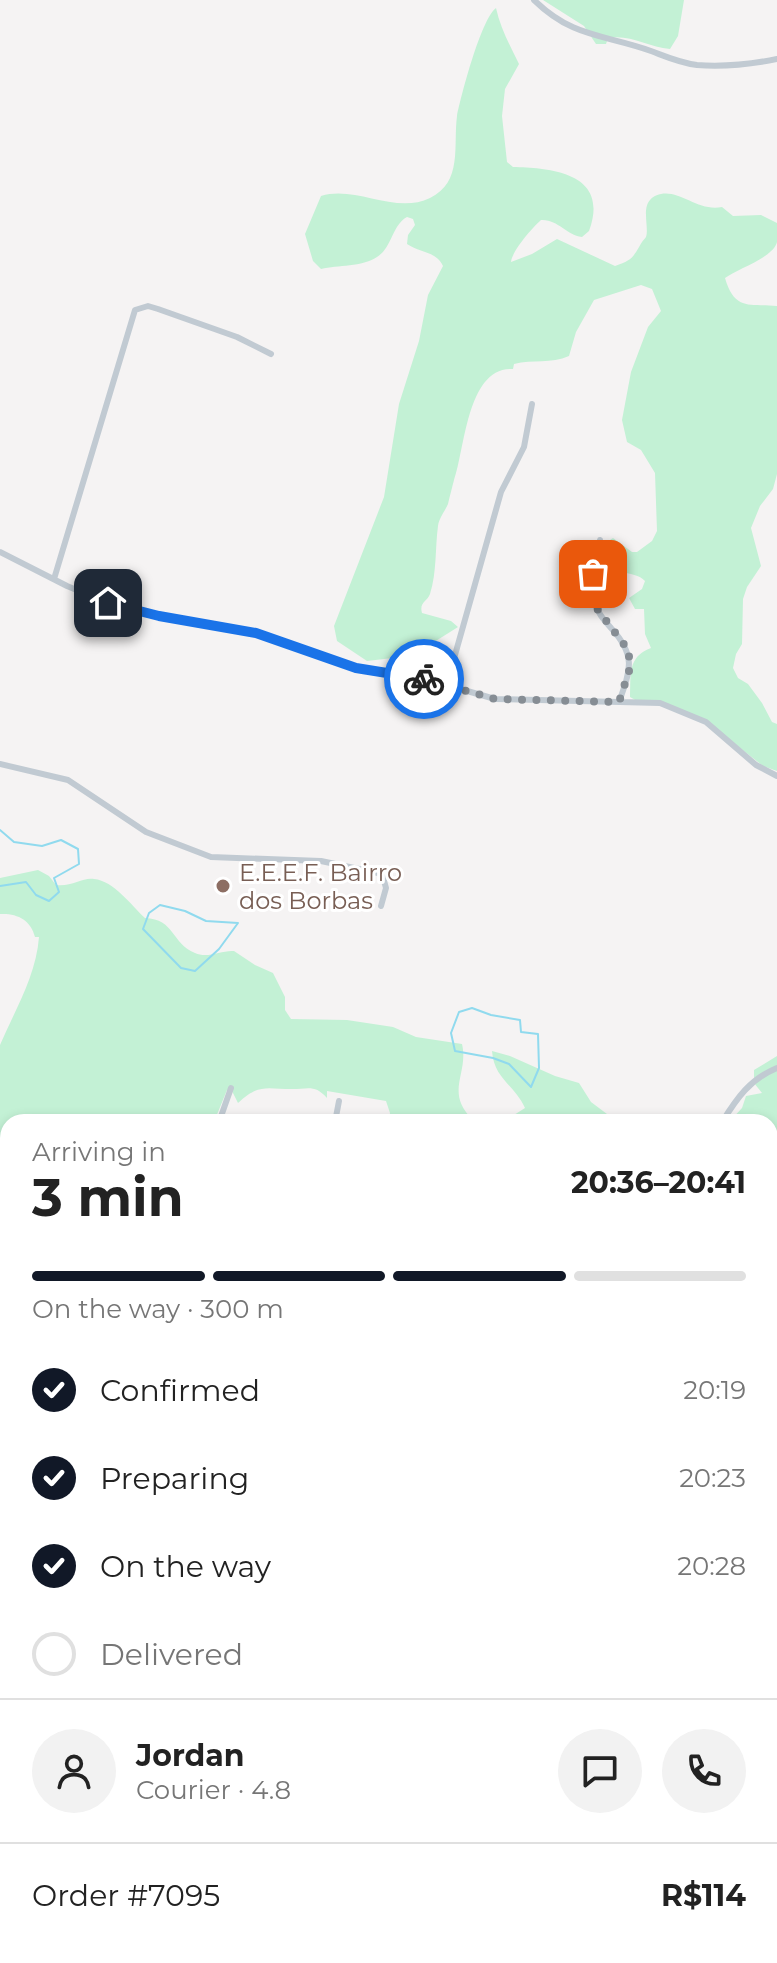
<!DOCTYPE html>
<html lang="en">
<head>
<meta charset="utf-8">
<style>
	body { margin:0; font-family:Montserrat,sans-serif; background:#f2f2f2; color:#222; height:100vh; display:flex; flex-direction:column; font-size:30px; white-space:nowrap }
	* { box-sizing:border-box; margin:0 }
	p { font-size:26px; color:#767676 }
	.icon { flex:none; width:44px; height:44px; fill:none; stroke:currentColor; stroke-width:2; stroke-linecap:round; stroke-linejoin:round }
	.map { position:relative; flex:1; overflow:hidden }
	.side { position:absolute; left:0px; top:1114px; width:778px; height:850px; display:flex; flex-direction:column; background:#fff; border-radius:24px 24px 0 0; box-shadow:0 4px 12px #0003 }
	.side>* { flex:none }
	.pin { position:absolute; display:grid; place-items:center; width:68px; height:68px; color:#fff; margin:-34px; border-radius:16px; box-shadow:0 4px 12px #0006 }
	.courier { position:absolute; display:grid; place-items:center; width:80px; height:80px; margin:-40px; border:6px solid #1a73e8; border-radius:50%; background:#fff; color:#222; box-shadow:0 2px 10px #0007 }
	.head em { font-style:normal; font-weight:700 }
	.head div { display:flex; flex-direction:column-reverse }
	.head { display:flex; align-items:center; justify-content:space-between; height:136px; padding:0 32px }
	h1 { font-size:52px; font-weight:700; line-height:60px }
	.bar { display:grid; grid-template-columns:repeat(4,1fr); gap:12px 8px; align-content:center; height:96px; padding:0 32px }
	.bar i { height:10px; border-radius:6px; background:#e0e0e0 }
	.bar .selected { background:#111827 }
	.bar p { grid-column:span 4 }
	.line { display:flex; align-items:center; gap:20px; padding:0 32px; border-top:2px solid #e0e0e0 }
	.line div { flex:1 }
	.round { display:grid; place-items:center; flex:none; width:84px; height:84px; border-radius:42px; background:#f2f2f2 }
	ol { padding:0 32px; list-style:none }
	li { display:flex; align-items:center; gap:24px; height:88px }
	li p { margin-inline-start:auto }
	li .icon { padding:8px; border-radius:50%; background:#111827; color:#fff; stroke-width:4 }
	li:last-child { color:#767676 }
	li i { width:44px; height:44px; border:4px solid #e0e0e0; border-radius:50% }
	.map>svg:first-child { display:block }
</style>
</head>
<body>
<div class="map">
<svg width="777" height="1963" viewBox="0 0 777 1963">
	<rect width="100%" height="100%" fill="#f5f3f3"/>
	<path fill="#c3f1d5" d="M 543,0 L 684,0 L 678,36 L 670,49 C 648,47 630,34 608,38 L 606,44 L 596,44 L 584,26 Z
		M 496,8 C 500,27 510,46 519,64 L 505,89 L 502,116 L 507,162 L 513,167 C 554,168 610,174 589,231 L 582,237 C 566,235 558,219 541,220 C 532,228 512,251 511,262 L 532,254 L 557,239 L 615,266 C 633,260 633,257 642,242 C 643,240 645,239 646,237 C 650,225 637,199 661,194 C 680,190 699,212 722,207 L 733,216 L 761,215 L 777,223 C 777,228 777,237 777,242 C 773,258 738,268 725,278 C 735,312 750,303 777,306 L 777,474 L 773,489 L 760,506 L 751,528 L 761,566 L 747,587 L 743,599 L 742,644 L 736,654 L 733,668 L 738,678 L 748,684 L 762,703 L 772,722 L 777,724 L 777,771 L 763,766 L 711,725 L 672,708 L 637,701 L 630,697 C 631,675 627,657 651,648 L 645,634 L 644,609 L 635,609 L 629,598 L 642,589 L 645,581 C 635,569 604,577 603,554 C 603,547 608,541 613,538 L 632,552 L 637,552 L 652,541 L 657,531 L 655,473 L 641,450 L 627,442 L 622,420 L 631,372 L 648,327 L 661,311 L 652,289 L 641,285 L 594,300 L 576,332 L 569,356 C 551,364 533,359 514,364 L 513,369 C 467,366 465,450 454,480 C 452,488 450,495 448,504 C 445,511 439,518 438,526 C 435,548 437,572 430,594 C 427,602 419,602 422,613 L 451,621 L 458,627 L 431,644 L 438,654 L 417,659 L 401,657 L 367,661 L 337,641 L 334,626 L 384,497 L 399,404 L 419,341 L 428,295 L 443,266 C 436,251 420,253 407,244 L 408,235 L 415,225 L 413,219 L 407,217 C 392,225 392,248 377,257 C 362,267 338,265 321,269 L 313,261 L 305,234 L 321,196 C 356,185 395,215 430,198 C 463,182 453,146 457,116 C 461,96 481,19 496,8 Z
		M 38,870 L 49,876 L 56,885 C 72,887 83,877 94,879 C 114,881 131,905 145,918 C 175,919 171,943 195,953 C 208,959 221,950 234,951 L 255,965 L 273,973 L 285,997 L 285,1010 L 291,1019 L 347,1020 L 393,1027 L 416,1037 L 462,1044 C 469,1074 444,1092 473,1120 L 506,1120 L 525,1108 C 514,1084 494,1079 492,1051 L 510,1056 L 555,1076 L 579,1083 L 591,1102 L 611,1117 L 611,1122 L 388,1122 L 390,1113 L 386,1101 L 327,1091 L 327,1098 C 315,1084 308,1089 292,1089 C 267,1089 259,1083 238,1103 L 231,1089 L 227,1090 L 214,1122 L 8,1122 L 8,1320 L 0,1314 L 0,1045 C 15,1010 36,976 39,937 L 35,937 C 31,920 17,913 0,914 L 0,878 Z
		M 777,1056 L 777,1427 L 770,1420 L 770,1122 L 729,1122 L 742,1108 L 746,1096 L 762,1093 L 754,1083 L 754,1070 Z
		M 770,1499 L 777,1503 L 777,1686 L 770,1688 Z
		M 770,1895 L 777,1899 L 777,1936 L 770,1943 Z
		M 0,1897 L 8,1901 L 8,1956 L 34,1956 L 33,1963 L 0,1963 Z
		M 60,1956 L 90,1956 L 97,1963 L 59,1963 Z
		M 143,1956 L 300,1956 L 312,1963 L 147,1963 Z
		M 434,1956 L 495,1956 L 504,1963 L 439,1963 Z"/>
	<g fill="none" stroke-linecap="round" stroke-linejoin="round">
		<path stroke="#90daee" stroke-width="2" d="M 0,830 L 14,842 L 42,846 L 61,840 L 78,849 L 79,864 L 54,878 L 59,892 L 49,901 L 36,895 L 26,882 L 0,886
			M 160,905 L 185,911 L 206,921 L 238,923 L 219,949 L 195,971 L 181,968 L 143,929 L 149,913 Z
			M 472,1008 L 491,1015 L 520,1020 L 521,1032 L 538,1034 L 539,1068 L 531,1087 L 509,1064 L 493,1058 L 455,1051 L 451,1033 L 459,1012 Z"/>
		<path stroke="#c1cad2" stroke-width="6" d="M 534,0 C 573,38 603,34 651,51 C 667,57 680,63 697,65 C 723,67 752,64 777,59
			M 600,540 C 596,559 589,582 594,602 C 597,612 604,620 611,628 C 636,655 631,669 619,702
			M 0,552 L 67,586 L 108,603 L 159,616 L 256,633 L 372,672 L 436,682 L 495,699 L 660,703 L 706,722 L 756,765 L 777,776
			M 54,579 L 135,310 L 148,306 L 158,309 L 237,337 L 271,354
			M 444,684 L 455,655 L 501,492 L 524,447 L 532,404
			M 0,764 L 68,780 L 146,832 L 211,857 L 321,861 L 378,873 L 383,877 L 386,888 L 381,906
			M 219,1122 L 231,1088
			M 335,1122 L 339,1101
			M 722,1122 C 737,1098 750,1079 777,1068
			M 0,1890 L 8,1895
			M 108,1956 L 116,1963
			M 591,1956 L 596,1963"/>
		<path stroke="#c1cad2" stroke-width="8" d="M 0,1321 L 8,1328
			M 770,1886 L 777,1892"/>
	</g>
	<g fill="none" stroke-linecap="round" stroke-linejoin="round">
		<path stroke="#868d94" stroke-width="8" stroke-dasharray="0 14.4" d="M 424,679 L 495,699 L 619,702 L 629,671 L 629,651 L 598,610 L 594,601 L 593,574"/>
		<path stroke="#1a73e8" stroke-width="10" d="M 108,603 L 159,616 L 256,633 L 356,668 L 424,679"/>
	</g>
	<circle fill="#8d6e63" stroke="#fff" stroke-width="3" cx="223" cy="886" r="8"/>
	<g text-anchor="middle" dominant-baseline="central" stroke-width="6" stroke-linejoin="round" paint-order="stroke">
		<g font-size="24" fill="#785e54" stroke="#fff" text-anchor="start">
			<text x="239" y="872">E.E.E.F. Bairro<tspan x="239" dy="28">dos Borbas</tspan></text>
		</g>
	</g>
</svg>
<div class="pin" style="left:593px;top:574px;background:#ea580c"><svg class="icon" aria-label="bag" viewBox="0 0 24 24"><path d="M5 8h14l-1 12H6zM9 8a3 3 0 0 1 6 0"/></svg></div>
<div class="pin" style="left:108px;top:603px;background:#1f2937"><svg class="icon" aria-label="home" viewBox="0 0 24 24"><path d="M3 11l9-7 9 7M6 9v11h12V9"/></svg></div>
<div class="courier" style="left:424px;top:679px"><svg class="icon" aria-label="bike" viewBox="0 0 24 24"><circle cx="6" cy="16" r="4"/><circle cx="18" cy="16" r="4"/><path d="M6 16l4-8h5l3 8M10 8l3 8H6M13 5h3"/></svg></div>
<section class="side">
<div class="head"><div><h1>3 min</h1><p>Arriving in</p></div><em>20:36–20:41</em></div>
<div class="bar"><i class="selected"></i><i class="selected"></i><i class="selected"></i><i></i><p>On the way · 300 m</p></div>
<ol>
<li><svg class="icon" aria-label="check" viewBox="0 0 24 24"><path d="M5 12l5 5 9-10"/></svg>Confirmed<p>20:19</p></li>
<li><svg class="icon" aria-label="check" viewBox="0 0 24 24"><path d="M5 12l5 5 9-10"/></svg>Preparing<p>20:23</p></li>
<li><svg class="icon" aria-label="check" viewBox="0 0 24 24"><path d="M5 12l5 5 9-10"/></svg>On the way<p>20:28</p></li>
<li><i></i>Delivered</li>
</ol>
<div class="line" style="height:144px"><a class="round"><svg class="icon" aria-label="person" viewBox="0 0 24 24"><circle cx="12" cy="8" r="4"/><path d="M4 21q1-7 8-7t8 7"/></svg></a><div><b>Jordan</b><p>Courier · 4.8</p></div><a class="round"><svg class="icon" aria-label="chat" viewBox="0 0 24 24"><path d="M4 5h16v11H9l-5 4z"/></svg></a><a class="round"><svg class="icon" aria-label="phone" viewBox="0 0 24 24"><path d="M5 4h4l2 5-3 2q2 4 5 5l2-3 5 2v4C11 20 4 13 5 4z"/></svg></a></div>
<div class="line" style="height:104px"><div>Order #7095</div><b>R$114</b></div>
</section>
</div>
</body>
</html>
